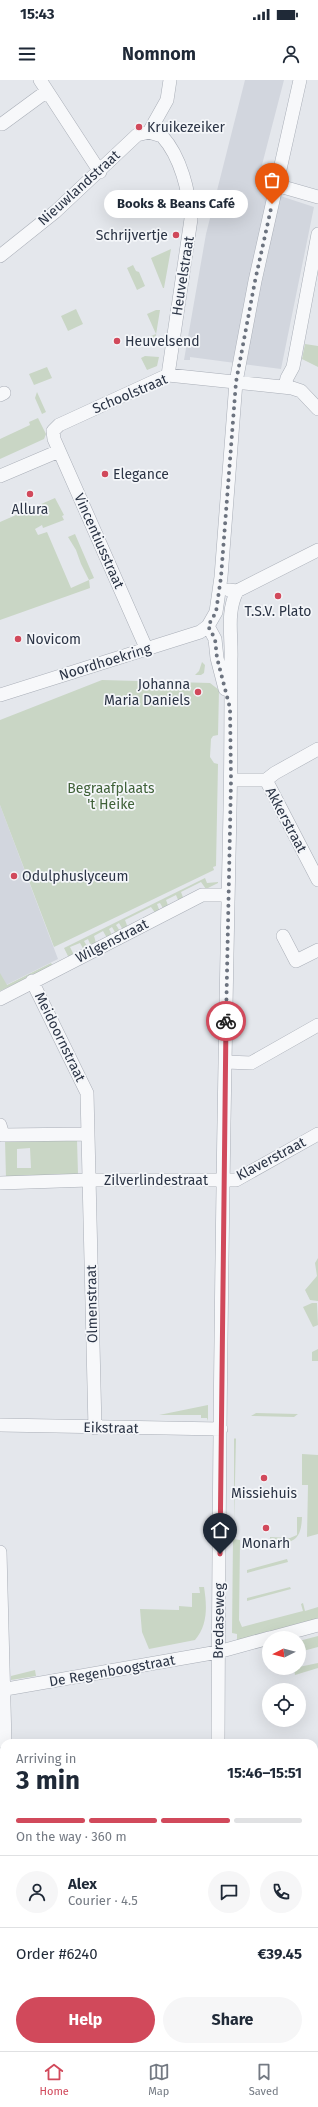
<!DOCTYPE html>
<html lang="en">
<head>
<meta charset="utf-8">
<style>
	body { margin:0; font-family:"Fira Sans",sans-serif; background:#f6f6f7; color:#1f2937; height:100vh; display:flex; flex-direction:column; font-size:15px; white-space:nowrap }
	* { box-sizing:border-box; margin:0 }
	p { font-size:13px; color:#747a83 }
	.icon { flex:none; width:22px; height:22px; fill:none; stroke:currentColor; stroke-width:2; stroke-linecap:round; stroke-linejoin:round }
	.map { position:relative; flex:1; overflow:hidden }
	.side { position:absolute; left:0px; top:1659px; width:318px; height:312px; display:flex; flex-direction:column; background:#fff; border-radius:12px 12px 0 0; box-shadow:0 4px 16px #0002 }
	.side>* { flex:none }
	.needle { width:26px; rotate:264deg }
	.buttons { position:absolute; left:262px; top:1551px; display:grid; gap:8px }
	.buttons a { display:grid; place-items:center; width:44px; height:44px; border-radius:50%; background:#fff; box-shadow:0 4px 16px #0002; font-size:20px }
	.pin { position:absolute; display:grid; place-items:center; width:34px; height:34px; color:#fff; margin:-41px -17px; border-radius:50% 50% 50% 0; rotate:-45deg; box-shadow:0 0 4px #0007 }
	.pin .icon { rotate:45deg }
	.courier { position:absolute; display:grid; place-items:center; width:40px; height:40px; margin:-20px; border:3px solid #d1495b; border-radius:50%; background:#fff; color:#222; box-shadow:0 1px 5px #0007 }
	.bubble { position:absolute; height:28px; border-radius:14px; background:#fff; box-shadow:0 4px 16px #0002; font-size:13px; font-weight:700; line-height:28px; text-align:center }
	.head em { font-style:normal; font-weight:700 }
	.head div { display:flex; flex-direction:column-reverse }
	.head { display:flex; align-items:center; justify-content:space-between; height:68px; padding:0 16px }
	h1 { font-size:26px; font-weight:700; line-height:30px }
	.bar { display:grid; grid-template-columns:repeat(4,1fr); gap:6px 4px; align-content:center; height:48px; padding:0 16px }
	.bar i { height:5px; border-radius:3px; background:#e0e1e3 }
	.bar .current { background:#d1495b }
	.bar p { grid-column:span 4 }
	.line { display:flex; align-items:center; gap:10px; padding:0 16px; border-top:1px solid #e0e1e3 }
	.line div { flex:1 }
	.round { display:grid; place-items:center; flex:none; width:42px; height:42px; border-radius:21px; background:#f6f6f7 }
	.cta { display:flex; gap:8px; margin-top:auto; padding:8px 16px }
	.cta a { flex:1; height:46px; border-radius:24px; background:#d1495b; color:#fff; font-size:16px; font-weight:700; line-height:46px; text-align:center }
	.cta a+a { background:#f6f6f7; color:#1f2937 }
	.status { display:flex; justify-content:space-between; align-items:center; height:28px; padding:0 20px; background:#fff; direction:ltr }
	.status svg { height:11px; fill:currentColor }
	header { display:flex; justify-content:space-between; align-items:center; height:52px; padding:0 16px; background:#fff; font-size:18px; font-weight:700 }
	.tabs { display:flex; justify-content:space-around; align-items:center; height:56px; border-top:1px solid #e0e1e3; background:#fff; font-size:11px; color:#747a83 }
	.tabs a { display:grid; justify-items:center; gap:2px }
	.tabs .current { color:#d1495b }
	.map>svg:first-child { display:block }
</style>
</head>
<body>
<div class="status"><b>15:43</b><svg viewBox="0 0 49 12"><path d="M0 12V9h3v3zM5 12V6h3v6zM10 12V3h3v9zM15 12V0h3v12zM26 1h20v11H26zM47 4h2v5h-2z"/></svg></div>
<header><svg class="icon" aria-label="menu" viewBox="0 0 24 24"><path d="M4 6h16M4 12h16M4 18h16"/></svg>Nomnom<svg class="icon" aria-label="person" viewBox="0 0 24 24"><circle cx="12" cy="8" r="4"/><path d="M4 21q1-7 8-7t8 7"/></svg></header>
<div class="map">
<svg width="318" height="1971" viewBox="0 0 318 1971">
	<rect width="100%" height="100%" fill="#e4e7ec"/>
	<path fill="#d2d6de" d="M 245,0 L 284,0 L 256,108 L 314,127 L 281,289 L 190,277 L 190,280 L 184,280 L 206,154 Z
		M 0,725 L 58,879 L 0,908 Z"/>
	<path fill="#c9d6c5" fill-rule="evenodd" d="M 171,169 L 164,208 L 163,208 L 151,178 Z
		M 133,185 L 136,191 L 139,192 L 145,206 L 137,210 L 127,188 Z
		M 76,229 L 83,244 L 68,251 L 61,236 Z
		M 156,230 L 160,230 L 154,267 L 153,267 L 149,257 L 156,254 L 147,234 Z
		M 305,264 L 318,266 L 318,287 L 302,279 Z
		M 145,276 L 159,277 L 157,286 L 147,290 L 141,278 Z
		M 47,287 L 52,298 L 34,305 L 29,294 Z
		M 37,312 L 46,332 L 42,334 L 35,318 Z
		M 38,338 L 46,354 L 44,359 L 0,379 L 0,359 L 30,345 L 29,342 Z
		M 55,418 L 64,435 L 62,436 L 64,440 L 43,448 L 42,445 L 35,449 L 38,455 L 47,452 L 71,508 L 89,500 L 81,484 L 76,470 L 68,457 L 75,454 L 94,498 L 89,500 L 90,508 L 0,540 L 0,442 Z
		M 202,582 L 205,585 L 204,593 L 201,595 L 195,595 L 199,591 Z
		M 102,600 L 210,603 L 219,610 L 218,655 L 213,656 L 211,659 L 210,677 L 214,683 L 218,684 L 216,786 L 213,787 L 214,790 L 54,867 L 0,725 L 0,640 Z
		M 205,798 L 207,803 L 218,802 L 218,803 L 206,809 L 201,802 L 181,812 L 184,820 L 179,822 L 176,815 L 166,820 L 169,828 L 164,830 L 160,823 L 157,824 L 160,832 L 156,834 L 151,827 L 125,840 L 128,848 L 123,850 L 119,843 L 116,845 L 120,851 L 116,854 L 112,847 L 109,849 L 112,855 L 107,858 L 103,851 L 94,856 L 96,863 L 91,866 L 88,859 L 84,861 L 88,868 L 84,870 L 80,863 L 70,867 L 74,875 L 69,878 L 64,868 Z
		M 51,883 L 53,886 L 0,911 L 0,893 L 7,905 Z
		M 5,1060 L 77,1060 L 78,1094 L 6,1098 ZM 30,1068 L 31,1088 L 17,1088 L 17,1069 Z
		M 318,1178 L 318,1221 L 310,1220 L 305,1210 L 317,1196 L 315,1183 Z
		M 312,1223 L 317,1223 L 318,1245 L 313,1247 L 303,1227 Z
		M 318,1269 L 318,1281 L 312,1281 L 312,1272 Z
		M 208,1325 L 208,1341 L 207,1338 L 201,1338 L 201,1335 L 159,1335 Z
		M 256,1333 L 298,1334 L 294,1337 L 251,1336 Z
		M 235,1358 L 236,1359 L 234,1443 L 234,1359 Z
		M 302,1374 L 318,1375 L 318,1454 L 307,1457 L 308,1405 L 302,1405 Z
		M 297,1437 L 302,1437 C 301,1464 291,1461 269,1467 L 270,1457 L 290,1458 L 297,1455 Z
		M 233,1459 L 240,1460 L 239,1540 L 242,1547 L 303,1531 L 301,1524 L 303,1523 L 305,1531 L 318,1527 L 318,1541 L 237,1562 L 237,1554 L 232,1553 Z
		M 287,1479 L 288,1482 L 247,1493 L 247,1490 Z
		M 199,1507 L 204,1507 C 207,1526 208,1545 195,1560 L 149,1569 L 142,1552 L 140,1529 L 179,1530 L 179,1526 L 192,1527 L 192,1513 L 200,1513 Z
		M 290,1507 L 291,1509 L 247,1521 L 247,1518 Z
		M 318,1556 L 318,1567 L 299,1572 L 299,1561 Z
		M 318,1583 L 318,1588 L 295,1595 L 294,1588 Z
		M 35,1590 L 36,1596 L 11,1600 L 11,1596 Z
		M 4,1757 L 4,1778 L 0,1779 L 0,1758 Z"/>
	<path fill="#9fb4cc" d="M 4,1778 L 4,1795 L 0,1795 L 0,1779 Z"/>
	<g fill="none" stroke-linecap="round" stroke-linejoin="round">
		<g stroke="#a9aeb7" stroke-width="14">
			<path id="minor" d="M 40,0 L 100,92
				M 2,44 L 47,11
				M 149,52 L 167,20 L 170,0
				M 276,105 L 318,117
				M 0,176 L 55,132 L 137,55 L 149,52 L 162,56 C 181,77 189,111 191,139 L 168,295
				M 285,307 L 287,298 L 293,287 L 318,154
				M 0,315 L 4,313
				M 0,396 L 59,371
				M 229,510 L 237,511 L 318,470
				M 208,546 L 215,559 L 217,578 L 225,609
				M 147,570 L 54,359 L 53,351 L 59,345 L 168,295 L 292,308 L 301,311 L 318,329
				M 0,615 L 200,552 L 208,546 L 216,532 L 221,497 L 236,302 L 255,201 L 300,0
				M 231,700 L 266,700 L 275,693 L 318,669
				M 266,700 L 318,800
				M 283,856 L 296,881 L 318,870
				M 32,901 L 87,1013 L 95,1348
				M 0,919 L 202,815 L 228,815
				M 226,982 L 251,983 L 318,945
				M 0,1045 L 3,1055 L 88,1054
				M 0,1103 L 89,1100 L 236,1100 L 318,1054
				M 0,1345 L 221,1349
				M 0,1472 L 5,1663
				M 270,1558 L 318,1545
				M 0,1610 L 218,1572 L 269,1558
				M 218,1663 C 219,1352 223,1041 230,730 C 231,680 231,629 231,579 C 232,556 226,533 237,511
				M 314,1709 L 318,1709
				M 215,1971 L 215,1967"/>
		</g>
		<use href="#minor" stroke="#f7f8fa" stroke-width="13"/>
	</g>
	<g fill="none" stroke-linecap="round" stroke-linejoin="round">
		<path stroke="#6c737f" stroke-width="4" stroke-dasharray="0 7.2" d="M 226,941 L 231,700 L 230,628 L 217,578 L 215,559 L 208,546 L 216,532 L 221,497 L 236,302 L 255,201 L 272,124"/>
		<path stroke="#d1495b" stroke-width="5" d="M 220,1474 L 226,941"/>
	</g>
	<g fill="#d1495b" stroke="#f4f6f9" stroke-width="1.5">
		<circle cx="139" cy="47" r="4"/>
		<circle cx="176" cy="155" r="4"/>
		<circle cx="117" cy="261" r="4"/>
		<circle cx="105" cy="394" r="4"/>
		<circle cx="30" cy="414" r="4"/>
		<circle cx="278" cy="516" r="4"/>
		<circle cx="18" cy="559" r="4"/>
		<circle cx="198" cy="612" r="4"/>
		<circle cx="14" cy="796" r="4"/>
		<circle cx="264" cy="1398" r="4"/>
		<circle cx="266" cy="1448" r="4"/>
	</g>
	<g text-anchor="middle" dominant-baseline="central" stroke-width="3.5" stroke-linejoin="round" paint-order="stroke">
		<g font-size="14" fill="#2b3445" stroke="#f4f6f9" text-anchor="start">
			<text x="147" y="47">Kruikezeiker</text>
			<text x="168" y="155" text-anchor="end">Schrijvertje</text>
			<text x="125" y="261">Heuvelsend</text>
			<text x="113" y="394">Elegance</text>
			<text x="30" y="429" text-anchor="middle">Allura</text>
			<text x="278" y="531" text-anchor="middle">T.S.V. Plato</text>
			<text x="26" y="559">Novicom</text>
			<text x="190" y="604" text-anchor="end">Johanna<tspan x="190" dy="16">Maria Daniels</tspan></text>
			<text x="22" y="796">Odulphuslyceum</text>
			<text x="264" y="1413" text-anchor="middle">Missiehuis</text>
			<text x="266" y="1463" text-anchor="middle">Monarh</text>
		</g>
		<g font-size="14" fill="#2b3445" stroke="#f4f6f9">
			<text transform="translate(79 108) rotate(-42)">Nieuwlandstraat</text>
			<text transform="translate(183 196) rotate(-81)">Heuvelstraat</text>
			<text transform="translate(130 314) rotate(-23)">Schoolstraat</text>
			<text transform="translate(99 461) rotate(66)">Vincentiusstraat</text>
			<text transform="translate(105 582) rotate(-17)">Noordhoekring</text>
			<text transform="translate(286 740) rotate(62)">Akkerstraat</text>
			<text transform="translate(112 861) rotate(-27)">Wilgenstraat</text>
			<text transform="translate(60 957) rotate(64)">Meidoornstraat</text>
			<text transform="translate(271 1079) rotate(-28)">Klaverstraat</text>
			<text x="156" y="1100">Zilverlindestraat</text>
			<text transform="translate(92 1224) rotate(-91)">Olmenstraat</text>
			<text transform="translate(111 1348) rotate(1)">Eikstraat</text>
			<text transform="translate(219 1541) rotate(-89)">Bredaseweg</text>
			<text transform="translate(112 1591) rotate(-10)">De Regenboogstraat</text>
		</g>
		<g font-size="14" fill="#3f6138" stroke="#f4f6f9">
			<text x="111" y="708">Begraafplaats<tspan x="111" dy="16">'t Heike</tspan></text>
		</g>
	</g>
</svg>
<div class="buttons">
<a><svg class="needle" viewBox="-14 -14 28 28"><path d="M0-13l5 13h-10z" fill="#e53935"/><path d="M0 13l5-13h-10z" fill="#747a83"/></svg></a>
<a><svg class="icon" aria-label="locate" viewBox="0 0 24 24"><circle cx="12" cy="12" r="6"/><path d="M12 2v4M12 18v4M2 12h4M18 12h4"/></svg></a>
</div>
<div class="pin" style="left:272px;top:124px;background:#ea580c"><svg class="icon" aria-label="bag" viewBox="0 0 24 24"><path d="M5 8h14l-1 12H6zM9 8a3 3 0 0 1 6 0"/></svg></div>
<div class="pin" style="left:220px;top:1474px;background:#1f2937"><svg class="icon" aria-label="home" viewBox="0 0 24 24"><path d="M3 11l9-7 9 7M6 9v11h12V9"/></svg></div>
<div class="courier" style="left:226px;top:941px"><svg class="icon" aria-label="bike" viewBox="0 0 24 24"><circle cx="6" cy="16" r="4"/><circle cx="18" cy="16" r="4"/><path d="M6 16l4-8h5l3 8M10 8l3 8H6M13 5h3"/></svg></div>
<div class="bubble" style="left:104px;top:110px;width:144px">Books &amp; Beans Café</div>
<section class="side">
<div class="head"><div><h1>3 min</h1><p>Arriving in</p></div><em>15:46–15:51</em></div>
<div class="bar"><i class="current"></i><i class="current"></i><i class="current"></i><i></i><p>On the way · 360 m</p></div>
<div class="line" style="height:72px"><a class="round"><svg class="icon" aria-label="person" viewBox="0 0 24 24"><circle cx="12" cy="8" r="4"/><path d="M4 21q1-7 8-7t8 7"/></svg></a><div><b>Alex</b><p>Courier · 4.5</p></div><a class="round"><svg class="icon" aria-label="chat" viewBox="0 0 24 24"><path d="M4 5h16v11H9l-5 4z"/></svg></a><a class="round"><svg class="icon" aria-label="phone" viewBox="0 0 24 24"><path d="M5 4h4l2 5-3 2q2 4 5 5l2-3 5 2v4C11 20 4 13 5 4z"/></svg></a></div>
<div class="line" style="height:52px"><div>Order #6240</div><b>€39.45</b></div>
<div class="cta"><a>Help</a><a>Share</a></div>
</section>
</div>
<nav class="tabs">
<a class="current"><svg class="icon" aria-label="home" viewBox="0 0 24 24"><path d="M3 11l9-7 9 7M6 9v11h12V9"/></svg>Home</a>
<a><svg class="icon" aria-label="map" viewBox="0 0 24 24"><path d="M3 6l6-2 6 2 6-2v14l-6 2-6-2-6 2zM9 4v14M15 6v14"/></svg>Map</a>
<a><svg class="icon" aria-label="saved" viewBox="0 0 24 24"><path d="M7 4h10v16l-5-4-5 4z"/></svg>Saved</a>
</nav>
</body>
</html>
